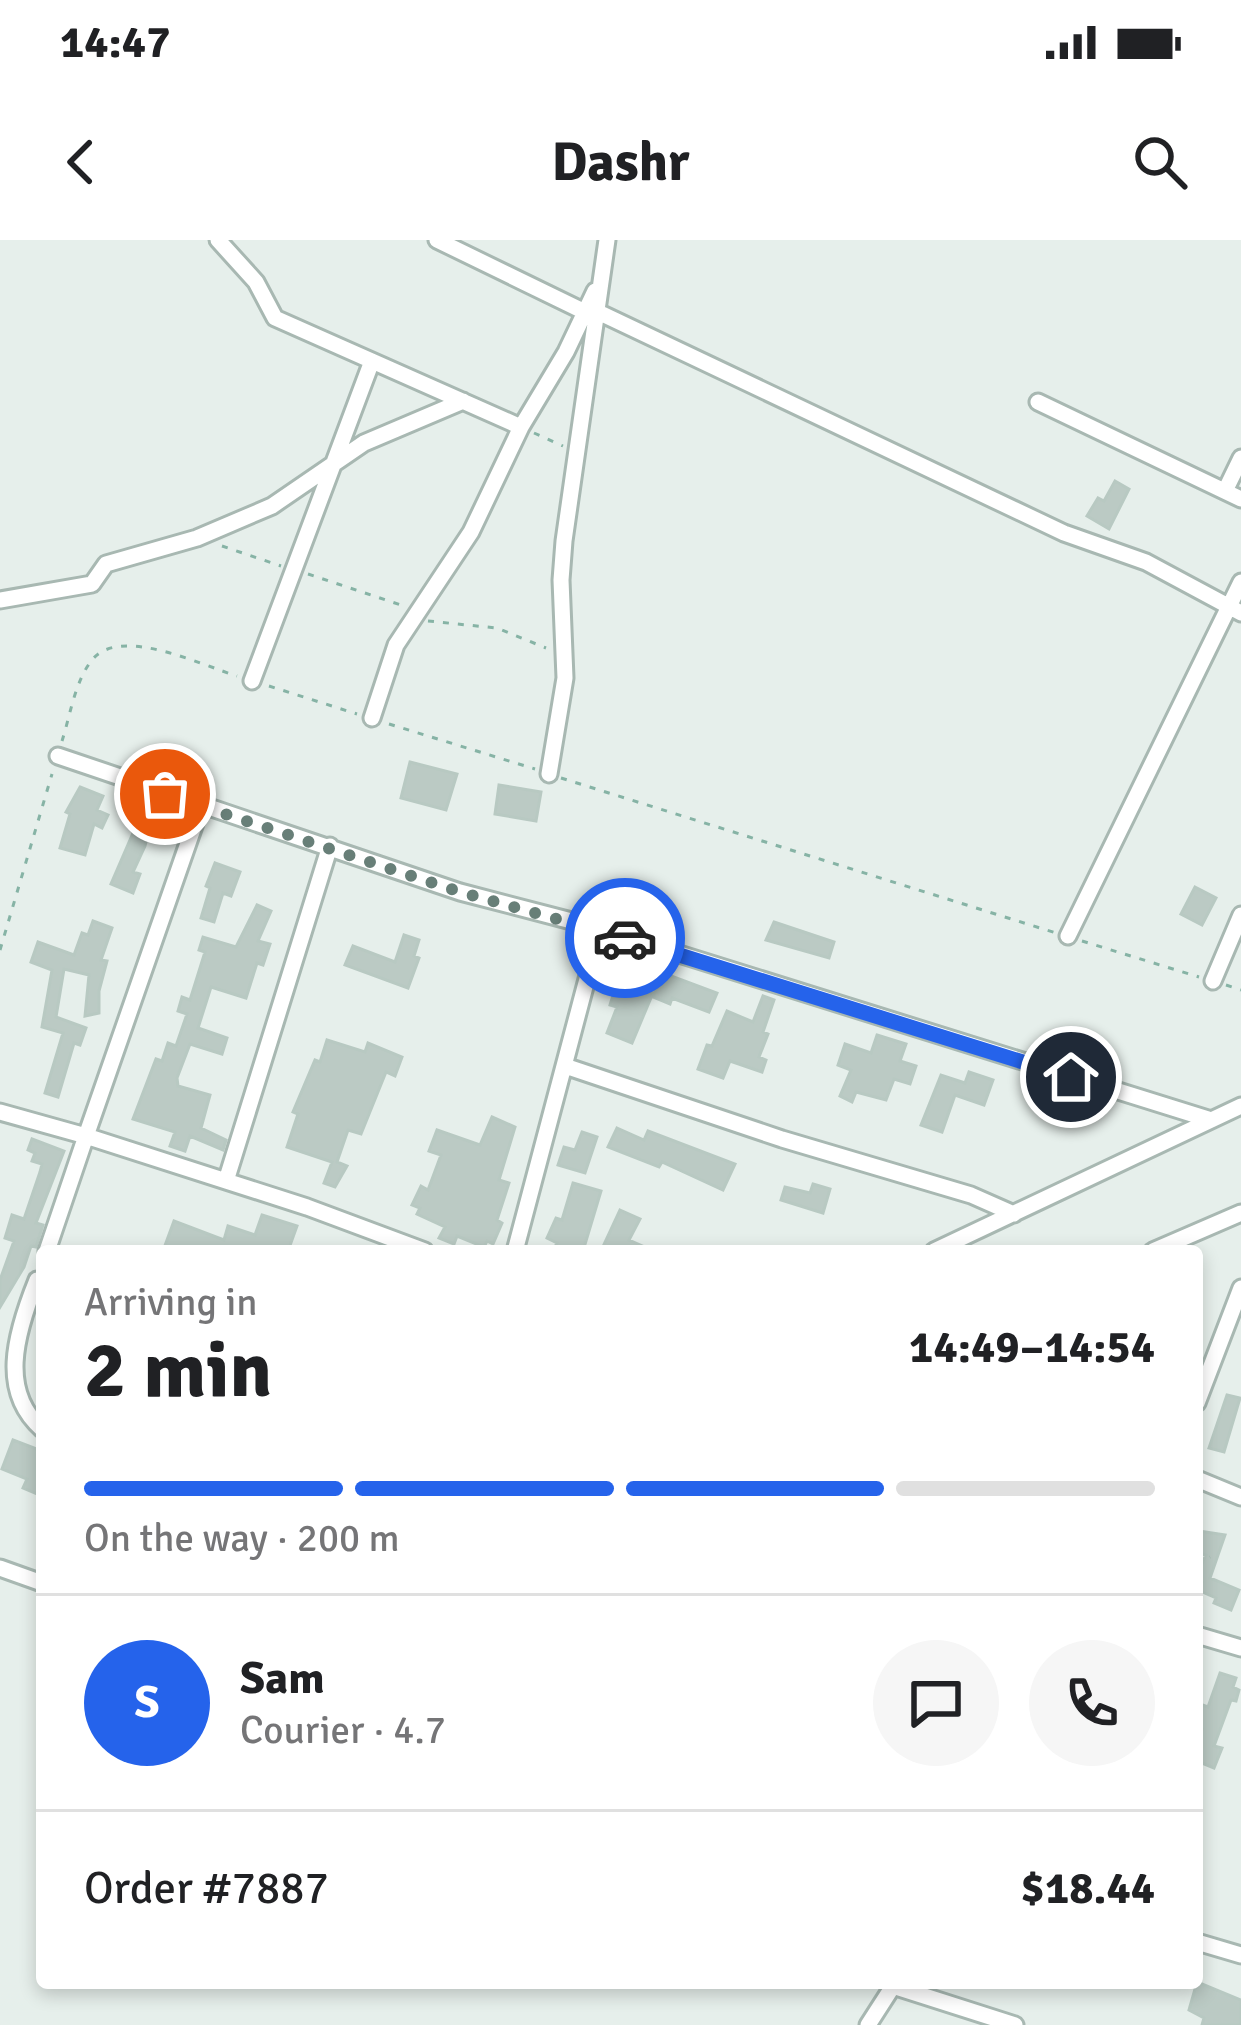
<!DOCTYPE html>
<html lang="en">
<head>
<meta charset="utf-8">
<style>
	body { margin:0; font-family:Signika,sans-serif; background:#f6f6f6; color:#202124; height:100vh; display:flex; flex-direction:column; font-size:45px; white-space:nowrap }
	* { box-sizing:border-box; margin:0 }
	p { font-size:39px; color:#757577 }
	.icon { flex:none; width:66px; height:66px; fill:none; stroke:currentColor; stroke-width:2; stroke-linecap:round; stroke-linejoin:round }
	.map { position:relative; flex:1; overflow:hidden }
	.sheet { position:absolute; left:36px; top:1005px; width:1167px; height:744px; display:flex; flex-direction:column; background:#fff; border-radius:12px; box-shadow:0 6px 18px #0003 }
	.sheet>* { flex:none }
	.pin { position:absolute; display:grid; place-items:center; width:102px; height:102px; color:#fff; margin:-51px; border:6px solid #fff; border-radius:50%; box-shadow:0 3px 12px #0007 }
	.courier { position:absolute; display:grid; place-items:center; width:120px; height:120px; margin:-60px; border:9px solid #2563eb; border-radius:50%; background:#fff; color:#222; box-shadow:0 3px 15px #0007 }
	.headline em { font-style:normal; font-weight:800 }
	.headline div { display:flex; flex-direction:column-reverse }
	.headline { display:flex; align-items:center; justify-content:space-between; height:204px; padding:0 48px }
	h1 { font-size:78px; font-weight:800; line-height:90px }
	.bar { display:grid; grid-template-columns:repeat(4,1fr); gap:18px 12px; align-content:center; height:144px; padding:0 48px }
	.bar i { height:15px; border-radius:9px; background:#e0e0e0 }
	.bar .current { background:#2563eb }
	.bar p { grid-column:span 4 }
	.line { display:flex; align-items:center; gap:30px; padding:0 48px; border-top:3px solid #e0e0e0 }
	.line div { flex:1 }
	.round { display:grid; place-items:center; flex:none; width:126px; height:126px; border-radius:63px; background:#f6f6f6 }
	.status { display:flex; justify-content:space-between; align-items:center; height:84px; padding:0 60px; background:#fff; direction:ltr }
	.status svg { height:33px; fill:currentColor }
	header { display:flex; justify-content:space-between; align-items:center; height:156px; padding:0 48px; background:#fff; font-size:54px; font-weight:800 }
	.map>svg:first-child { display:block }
</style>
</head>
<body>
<div class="status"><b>14:47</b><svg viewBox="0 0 49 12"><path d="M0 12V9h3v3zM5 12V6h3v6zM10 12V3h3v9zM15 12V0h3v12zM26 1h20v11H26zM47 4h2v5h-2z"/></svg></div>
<header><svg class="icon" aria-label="back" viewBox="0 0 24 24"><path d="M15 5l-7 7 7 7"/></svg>Dashr<svg class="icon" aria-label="search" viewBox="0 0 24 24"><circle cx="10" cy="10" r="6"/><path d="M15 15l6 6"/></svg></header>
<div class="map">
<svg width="1241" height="1785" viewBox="0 0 1241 1785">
	<rect width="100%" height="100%" fill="#e6efeb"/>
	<path fill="#bbcac4" stroke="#b8c9c2" stroke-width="3" d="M 1115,241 L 1129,249 L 1109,289 L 1087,276 L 1098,258 L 1104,261 Z
		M 410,522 L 457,534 L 446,570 L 401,558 Z
		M 499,545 L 541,552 L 536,581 L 495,574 Z
		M 80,547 L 103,556 L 97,570 L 108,575 L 102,588 L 94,584 L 85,615 L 60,608 L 70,574 L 66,572 Z
		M 148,561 L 155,563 L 145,606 L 133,632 L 140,634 L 133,653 L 111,644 L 136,586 L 130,584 L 133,572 L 142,574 Z
		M 215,623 L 240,632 L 231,656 L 223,653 L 214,682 L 201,678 L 210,648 L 206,646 Z
		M 1195,647 L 1216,658 L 1202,685 L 1181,674 Z
		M 257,665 L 271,671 L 258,701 L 270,704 L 263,725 L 257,723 L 246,758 L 211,747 L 198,788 L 227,798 L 222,814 L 190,804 L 177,838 L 178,846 L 210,855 L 201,888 L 226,900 L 223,910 L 190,896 L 185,911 L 170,906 L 175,892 L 133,879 L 156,819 L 162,821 L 168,803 L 176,806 L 187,774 L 178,771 L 182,757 L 190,760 L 205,712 L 199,710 L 203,697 L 236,707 Z
		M 93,681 L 112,688 L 101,720 L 107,721 L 99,751 L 99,773 L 85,776 L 89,735 L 64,729 L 56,777 L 86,788 L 80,805 L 74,803 L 58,857 L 45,853 L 63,793 L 42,787 L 52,730 L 31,722 L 38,702 L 74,715 L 82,693 L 88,695 Z
		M 774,682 L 834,702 L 829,718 L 766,700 Z
		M 404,695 L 419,700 L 414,716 L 419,718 L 408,748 L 345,725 L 353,706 L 395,722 Z
		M 663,733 L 717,753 L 709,772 L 672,758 L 670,764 L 653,757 Z
		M 617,742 L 653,753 L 632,803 L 607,793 L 617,767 L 610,765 Z
		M 763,756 L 774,760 L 763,792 L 768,794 L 759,817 L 766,820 L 762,832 L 730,821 L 723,838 L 698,829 L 707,805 L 712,806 L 727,771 L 753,782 Z
		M 877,795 L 906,804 L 900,821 L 916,826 L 910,844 L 894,839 L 886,860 L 856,852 L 852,862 L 840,856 L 851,830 L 838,825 L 845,804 L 871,813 Z
		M 327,800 L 365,812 L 368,803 L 402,817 L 395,836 L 386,832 L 361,894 L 348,890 L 337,922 L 347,926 L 335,947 L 324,943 L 332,922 L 287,907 L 298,874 L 293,872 L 298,860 L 315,820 L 320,822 Z
		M 969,832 L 993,840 L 984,865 L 955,855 L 942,892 L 921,885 L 941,835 L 965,843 Z
		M 492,877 L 515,887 L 499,940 L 509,943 L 497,980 L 502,983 L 493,1004 L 487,1001 L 484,1007 L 457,996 L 454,1004 L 439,998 L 445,987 L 417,974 L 420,968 L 412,965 L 421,946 L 428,950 L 441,915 L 429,911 L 437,890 L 480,905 Z
		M 617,888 L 644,900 L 648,891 L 735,924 L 723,950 L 662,922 L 659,927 L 608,907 Z
		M 582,892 L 597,897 L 585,933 L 558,925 L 564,907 L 575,910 Z
		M 32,899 L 64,911 L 36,983 L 43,985 L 36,1007 L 31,1006 L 24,1027 L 0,1067 L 0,1040 L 14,1001 L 5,998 L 12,975 L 24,979 L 40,932 L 42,924 L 32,921 L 35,913 L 28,910 Z
		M 573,943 L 601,951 L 583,1011 L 553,1011 L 557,1003 L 547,998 L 556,978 L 562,980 Z
		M 813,944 L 830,949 L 823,973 L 781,960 L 785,947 L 810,953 Z
		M 620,970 L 640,979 L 629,1000 L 654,1011 L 601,1011 Z
		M 262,975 L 297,986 L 288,1011 L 163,1011 L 174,981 L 224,1000 L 228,986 L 255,995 Z
		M 1227,1155 L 1240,1158 L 1224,1212 L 1209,1208 Z
		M 13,1200 L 42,1211 L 42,1256 L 23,1248 L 27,1239 L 2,1229 Z
		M 1199,1291 L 1225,1295 L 1210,1338 L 1239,1350 L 1231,1370 L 1214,1363 L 1216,1358 L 1198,1350 L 1202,1342 L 1197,1334 L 1206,1315 L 1197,1313 Z
		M 1220,1433 L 1236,1438 L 1233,1447 L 1239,1450 L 1236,1461 L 1231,1460 L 1214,1506 L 1222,1508 L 1214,1528 L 1197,1521 L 1202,1489 L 1197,1487 L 1197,1463 L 1208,1467 Z
		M 1197,1742 L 1241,1760 L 1241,1785 L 1202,1785 L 1204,1778 L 1189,1770 Z"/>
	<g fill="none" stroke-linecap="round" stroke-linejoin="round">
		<g stroke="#a8b8b2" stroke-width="21">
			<path id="minor" d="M 218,0 L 256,42 L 275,78 L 521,187
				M 437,0 L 585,72
				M 598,72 L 1064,293 L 1146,322 L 1241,373
				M 1038,162 L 1241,259
				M 1225,251 L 1241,218
				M 0,360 L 92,344 L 106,324 L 197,298 L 272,266 L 364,203 L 463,161
				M 252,441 L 372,121
				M 372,478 L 396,405 L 471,292 L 521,187 L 566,112 L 595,51
				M 58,516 L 460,652 L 583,684 L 1208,879
				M 549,534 L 565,438 L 561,340 L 564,301 L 607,0
				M 201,566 L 86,896 L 307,967 L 425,1011
				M 1068,696 L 1241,342
				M 1213,741 L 1241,675
				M 565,826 L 782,899 L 971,955 L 1014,974
				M 0,872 L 86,896 L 47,1011
				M 226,941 L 330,606
				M 515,1011 L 600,690
				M 934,1011 L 1241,866
				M 1153,1011 L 1241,973
				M 42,1042 L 37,1040 C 14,1097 0,1152 42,1189
				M 1197,1163 L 1241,1048
				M 1197,1239 L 1241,1257
				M 0,1328 L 42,1343
				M 1197,1395 L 1241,1408
				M 1197,1702 L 1241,1715
				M 893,1746 L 1015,1785
				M 868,1785 L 895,1743"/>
		</g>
		<path stroke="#86b3a5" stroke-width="3" stroke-dasharray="6 9" stroke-linecap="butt" d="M 534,193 L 563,206
			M 222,306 L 281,326
			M 308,334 L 401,365
			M 428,381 L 497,388 L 546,408
			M 269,446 L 357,474
			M 389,484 L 535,529
			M 62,501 C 70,476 75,441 92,420 C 120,385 201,425 237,436
			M 561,538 L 1056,693
			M 1082,701 L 1199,737
			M 0,710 L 52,534
			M 1226,745 L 1241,750
			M 1197,1325 L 1210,1317"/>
		<use href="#minor" stroke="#fff" stroke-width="15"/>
	</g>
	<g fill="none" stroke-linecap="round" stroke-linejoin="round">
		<path stroke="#687f78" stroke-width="12" stroke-dasharray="0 21.6" d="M 165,554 L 460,652 L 625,698"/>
		<path stroke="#2563eb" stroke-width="15" d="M 625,698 L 1071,837"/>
	</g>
</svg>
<div class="pin" style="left:165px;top:554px;background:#ea580c"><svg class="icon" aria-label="bag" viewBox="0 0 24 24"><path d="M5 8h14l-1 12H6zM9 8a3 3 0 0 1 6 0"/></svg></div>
<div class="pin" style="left:1071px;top:837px;background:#1f2937"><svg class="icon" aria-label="home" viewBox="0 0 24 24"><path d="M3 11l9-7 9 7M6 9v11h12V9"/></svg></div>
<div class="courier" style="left:625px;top:698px"><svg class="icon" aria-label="car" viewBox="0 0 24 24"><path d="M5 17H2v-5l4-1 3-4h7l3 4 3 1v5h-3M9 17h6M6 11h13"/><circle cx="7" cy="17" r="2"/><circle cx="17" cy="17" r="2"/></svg></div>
<section class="sheet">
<div class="headline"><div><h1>2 min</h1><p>Arriving in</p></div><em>14:49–14:54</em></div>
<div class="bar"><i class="current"></i><i class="current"></i><i class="current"></i><i></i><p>On the way · 200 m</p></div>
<div class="line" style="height:216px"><b class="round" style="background:#2563eb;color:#fff">S</b><div><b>Sam</b><p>Courier · 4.7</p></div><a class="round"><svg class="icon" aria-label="chat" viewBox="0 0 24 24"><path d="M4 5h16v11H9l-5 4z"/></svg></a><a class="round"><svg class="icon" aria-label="phone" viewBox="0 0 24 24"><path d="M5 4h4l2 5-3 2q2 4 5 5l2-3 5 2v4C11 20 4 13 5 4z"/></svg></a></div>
<div class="line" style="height:156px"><div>Order #7887</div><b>$18.44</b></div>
</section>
</div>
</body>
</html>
